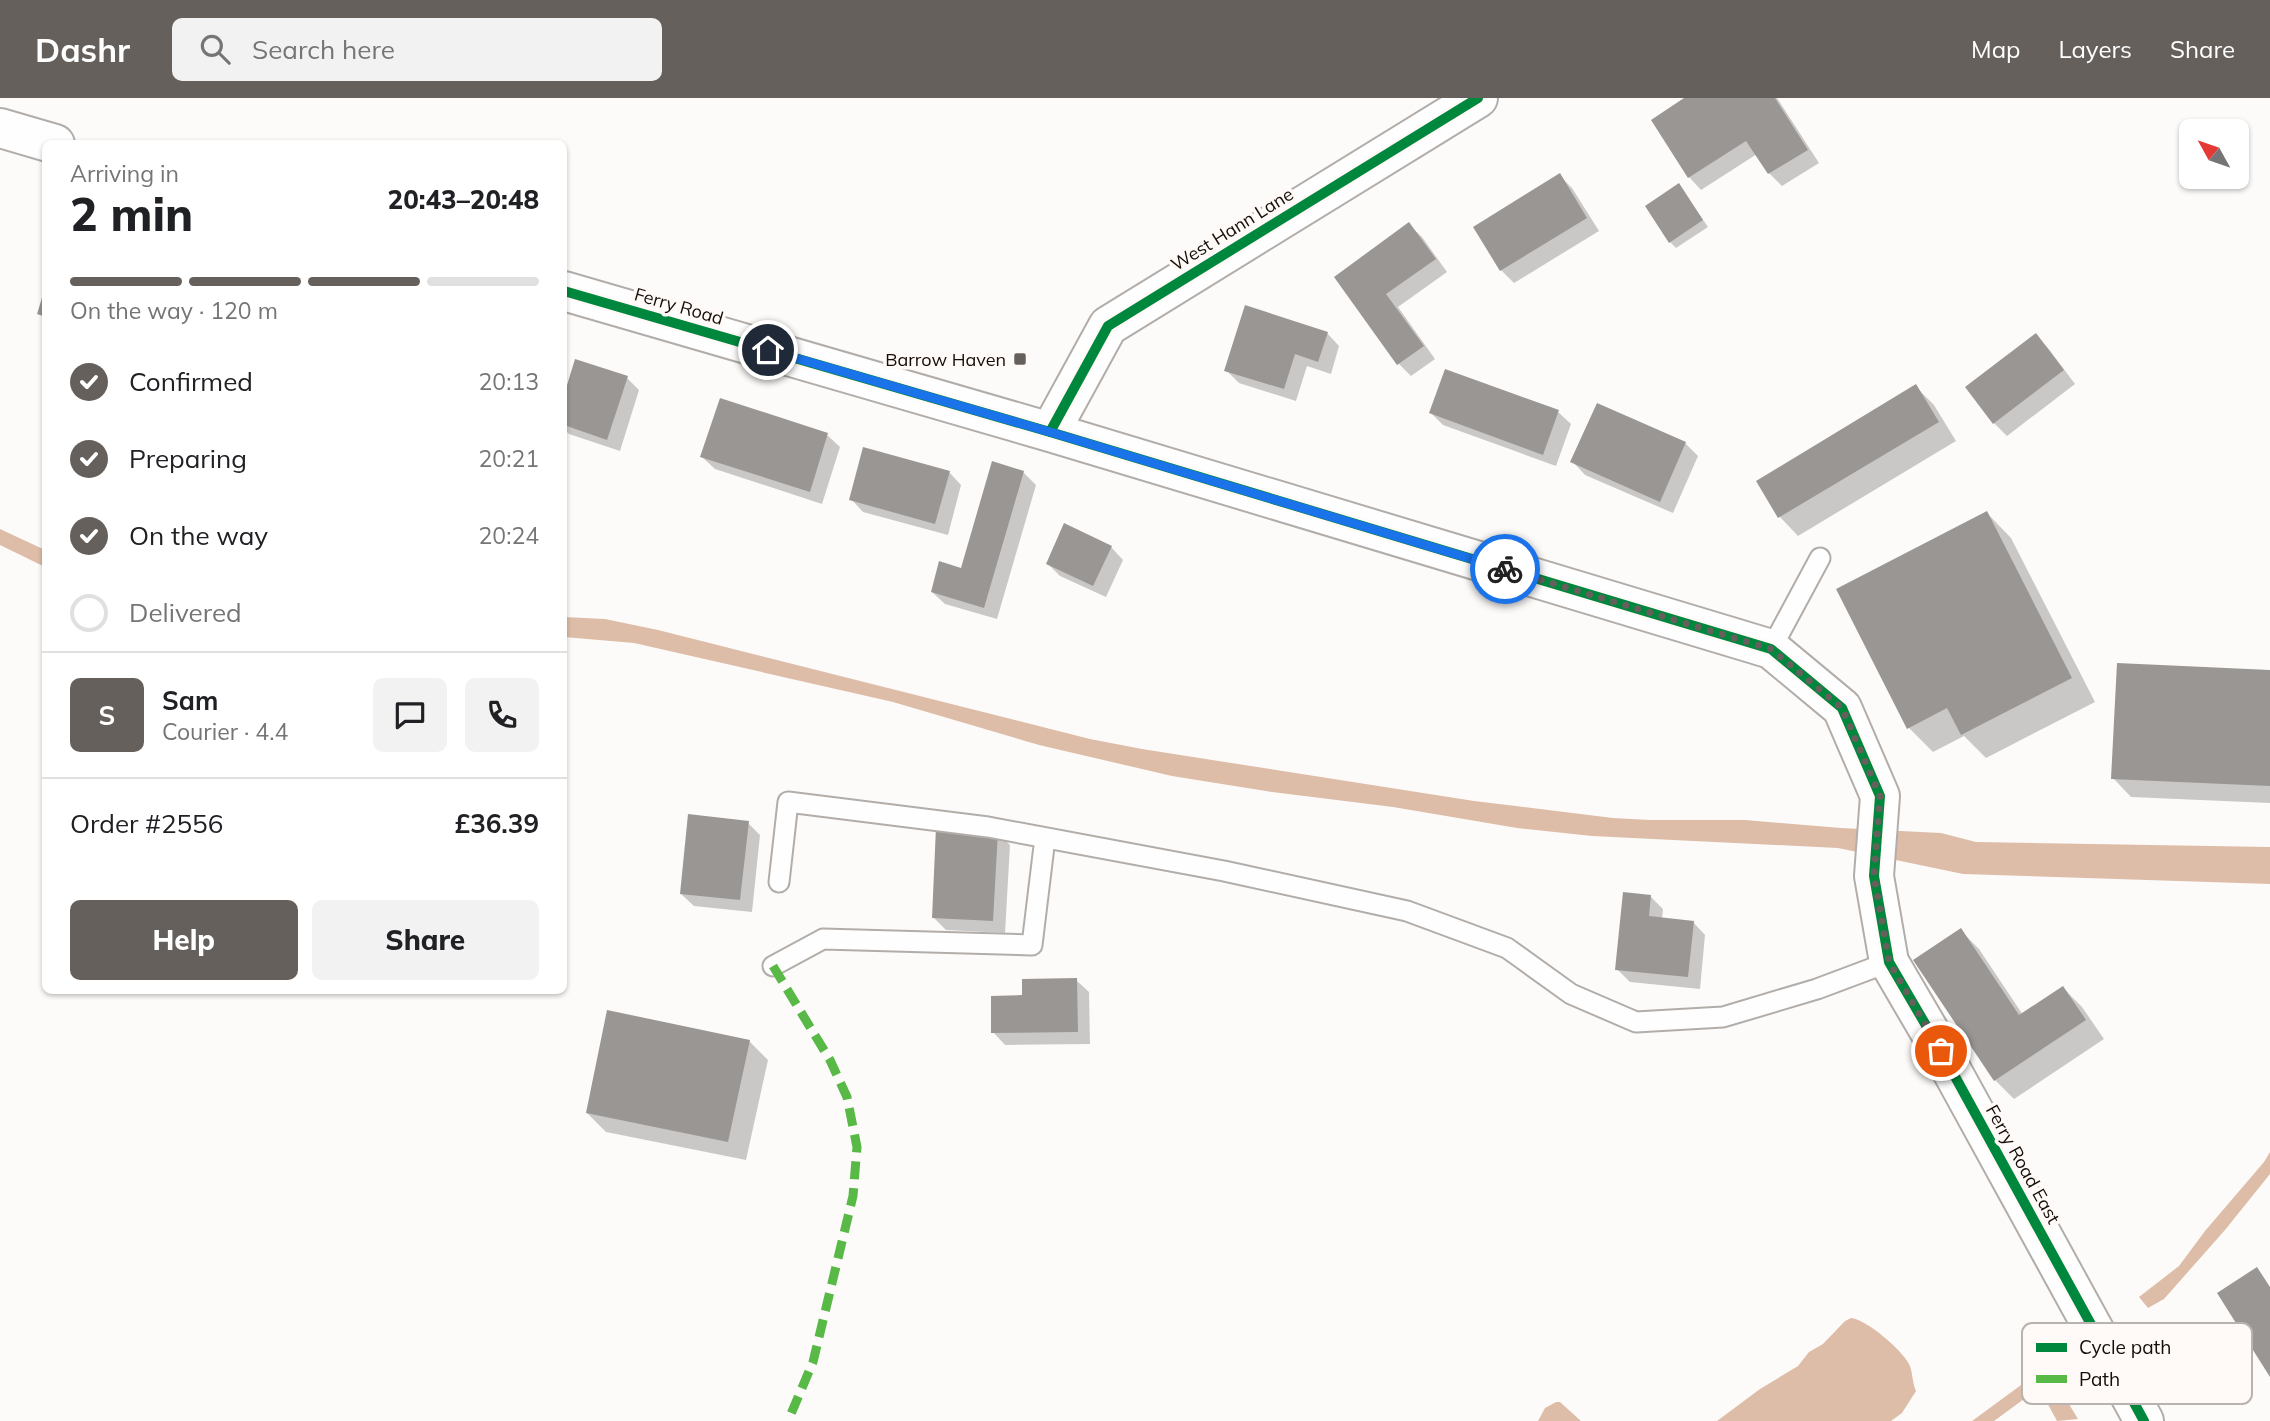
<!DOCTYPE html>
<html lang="en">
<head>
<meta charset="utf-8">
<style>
	body { margin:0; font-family:Mulish,sans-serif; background:#f2f2f2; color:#202124; height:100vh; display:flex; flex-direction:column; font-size:26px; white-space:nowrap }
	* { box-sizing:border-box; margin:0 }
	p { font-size:23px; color:#757577 }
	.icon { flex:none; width:38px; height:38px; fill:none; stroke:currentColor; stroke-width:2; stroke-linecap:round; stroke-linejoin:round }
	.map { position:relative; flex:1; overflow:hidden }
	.sheet { position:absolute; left:42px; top:42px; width:525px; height:854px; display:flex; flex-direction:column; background:#fff; border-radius:10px; box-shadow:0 2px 5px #0004 }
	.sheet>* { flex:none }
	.needle { width:46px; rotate:310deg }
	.tools { position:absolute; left:2179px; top:21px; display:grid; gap:14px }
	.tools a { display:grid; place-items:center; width:70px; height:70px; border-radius:10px; background:#fff; box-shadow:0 2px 5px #0004; font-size:35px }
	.pin { position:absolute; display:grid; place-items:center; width:60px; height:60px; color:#fff; margin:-30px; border:4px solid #fff; border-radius:50%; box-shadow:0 2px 7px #0007 }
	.courier { position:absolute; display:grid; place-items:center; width:70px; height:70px; margin:-35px; border:5px solid #1a73e8; border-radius:50%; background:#fff; color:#222; box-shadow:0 2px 9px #0007 }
	.summary em { font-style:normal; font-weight:800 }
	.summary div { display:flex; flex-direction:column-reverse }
	.summary { display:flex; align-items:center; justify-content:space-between; height:119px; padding:0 28px }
	h1 { font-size:46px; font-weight:800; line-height:52px }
	.bar { display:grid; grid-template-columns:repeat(4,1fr); gap:10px 7px; align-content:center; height:84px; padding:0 28px }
	.bar i { height:9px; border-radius:5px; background:#e0e0e0 }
	.bar .selected { background:#66605c }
	.bar p { grid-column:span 4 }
	.line { display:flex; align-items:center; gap:18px; padding:0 28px; border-top:2px solid #e0e0e0 }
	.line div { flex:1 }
	.round { display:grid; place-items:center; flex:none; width:74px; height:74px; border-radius:10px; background:#f2f2f2 }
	ol { padding:0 28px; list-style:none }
	li { display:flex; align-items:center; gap:21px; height:77px }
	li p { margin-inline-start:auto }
	li .icon { padding:7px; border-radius:50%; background:#66605c; color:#fff; stroke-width:4 }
	li:last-child { color:#757577 }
	li i { width:38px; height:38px; border:4px solid #e0e0e0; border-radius:50% }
	.button { display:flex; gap:14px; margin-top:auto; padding:14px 28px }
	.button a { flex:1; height:80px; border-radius:10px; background:#66605c; color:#fff; font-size:28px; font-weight:800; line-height:80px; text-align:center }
	.button a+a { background:#f2f2f2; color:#202124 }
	header { display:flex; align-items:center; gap:42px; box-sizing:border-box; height:98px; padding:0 35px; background:#66605c; color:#fff }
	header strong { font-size:33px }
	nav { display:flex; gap:38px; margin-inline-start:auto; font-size:24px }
	.search { width:490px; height:63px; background:#f2f2f2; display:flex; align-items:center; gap:18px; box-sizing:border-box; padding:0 24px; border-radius:10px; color:#757577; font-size:26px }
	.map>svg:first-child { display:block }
</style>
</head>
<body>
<header>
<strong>Dashr</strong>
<div class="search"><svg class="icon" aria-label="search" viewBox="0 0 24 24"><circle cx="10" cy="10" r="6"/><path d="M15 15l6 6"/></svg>Search here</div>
<nav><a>Map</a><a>Layers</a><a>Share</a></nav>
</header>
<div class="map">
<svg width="2270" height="1323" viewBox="0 0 2270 1323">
	<rect width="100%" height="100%" fill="#fdfbf9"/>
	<path fill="#debda8" d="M 0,431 L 45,452 L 45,469 L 0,447 Z
		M 564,519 L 605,521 L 658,532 L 1090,641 L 1142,651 L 1474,703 L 1613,720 L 1650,722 L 1745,722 L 1841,730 L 1941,735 L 1976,744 L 2270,749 L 2270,786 L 1963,776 L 1838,750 L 1592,738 L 1517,730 L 1393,709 L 1272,694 L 1172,678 L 1039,647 L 893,604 L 634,545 L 564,539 Z
		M 2270,1054 L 2270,1076 L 2225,1132 L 2164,1201 L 2148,1210 L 2139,1199 L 2179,1168 L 2205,1133 L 2264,1064 Z
		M 1851,1220 C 1866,1221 1902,1252 1909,1266 C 1913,1274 1912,1284 1916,1293 L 1902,1315 L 1891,1323 L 1717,1323 L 1760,1291 L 1798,1268 L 1809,1254 L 1823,1246 L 1845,1223 Z
		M 2055,1262 L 2062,1275 L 2054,1280 L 2055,1283 L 2078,1321 L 2057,1323 L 2039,1290 L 1994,1323 L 1972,1323 Z
		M 1556,1304 L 1560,1304 L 1581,1323 L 1538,1323 L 1545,1310 Z"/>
	<path fill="#0003" d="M 1688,0 L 1777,0 L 1819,65 L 1782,88 L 1769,75 L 1757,56 L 1701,92 L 1689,79 Z
		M 1559,77 L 1572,90 L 1599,133 L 1514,185 L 1501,172 Z
		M 1679,87 L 1708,129 L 1676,150 L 1670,144 Z
		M 1409,127 L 1422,139 L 1447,174 L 1398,209 L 1435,261 L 1411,278 L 1399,266 L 1336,179 Z
		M 1327,235 L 1339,248 L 1331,276 L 1307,268 L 1296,303 L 1239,285 L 1226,272 Z
		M 2036,238 L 2048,250 L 2075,286 L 2007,338 L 1994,325 L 1968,290 Z
		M 576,263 L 627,280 L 639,292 L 620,353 L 569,336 L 564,331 L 564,302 Z
		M 1915,288 L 1934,307 L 1956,343 L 1798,438 L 1780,419 L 1758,383 Z
		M 1598,307 L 1685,345 L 1698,358 L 1673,415 L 1585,377 L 1573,364 Z
		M 1558,314 L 1571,326 L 1556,368 L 1443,327 L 1431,315 Z
		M 827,337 L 840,349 L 822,406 L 715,371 L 702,359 Z
		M 949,374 L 961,387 L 948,437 L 863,414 L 851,401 Z
		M 1023,374 L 1036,387 L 997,521 L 945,506 L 932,494 L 962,472 Z
		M 1987,415 L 2011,440 L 2095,604 L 1986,660 L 1964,638 L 1933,654 L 1909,630 Z
		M 1111,449 L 1123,462 L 1106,499 L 1060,478 L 1048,466 Z
		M 2270,574 L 2270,705 L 2131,699 L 2113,680 Z
		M 748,725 L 760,737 L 752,814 L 694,808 L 681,796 Z
		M 998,735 L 1010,747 L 1005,835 L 946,832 L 933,819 Z
		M 1650,798 L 1663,811 L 1662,821 L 1693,824 L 1705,837 L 1700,891 L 1630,884 L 1617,871 Z
		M 1961,833 L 1979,851 L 2023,917 L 2063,890 L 2082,909 L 2104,941 L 2014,1001 L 1995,982 Z
		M 1076,882 L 1089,894 L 1090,946 L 1005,947 L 993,934 L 1024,899 Z
		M 749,943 L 768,962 L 746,1062 L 606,1034 L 587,1015 Z"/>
	<path fill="#9a9693" d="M 1684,0 L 1775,0 L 1808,52 L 1768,76 L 1746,43 L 1688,80 L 1651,22 Z
		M 1560,75 L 1587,120 L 1500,173 L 1473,129 Z
		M 1679,85 L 1703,122 L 1669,145 L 1645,108 Z
		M 1409,124 L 1436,161 L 1386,196 L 1424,248 L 1397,267 L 1334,179 Z
		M 45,190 L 46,190 L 46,219 L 37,216 Z
		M 1245,207 L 1328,234 L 1318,264 L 1295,256 L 1284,291 L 1224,273 Z
		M 2036,235 L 2064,272 L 1993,326 L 1965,289 Z
		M 575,261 L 628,278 L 607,342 L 564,327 L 564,297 Z
		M 1445,271 L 1559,312 L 1543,357 L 1429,315 Z
		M 1916,286 L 1939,324 L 1778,420 L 1756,383 Z
		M 720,300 L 828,335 L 810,394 L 700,359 Z
		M 1597,305 L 1686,344 L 1660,404 L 1570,364 Z
		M 863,349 L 950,373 L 935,426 L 849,402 Z
		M 992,363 L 1024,373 L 984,510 L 931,494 L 939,463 L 961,470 Z
		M 1987,413 L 2072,580 L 1961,637 L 1947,610 L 1907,631 L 1836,491 Z
		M 1064,425 L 1112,448 L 1093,488 L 1046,466 Z
		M 2117,565 L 2270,572 L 2270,688 L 2111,681 Z
		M 688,716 L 749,723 L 740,802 L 680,796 Z
		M 936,729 L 998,733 L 993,823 L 932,820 Z
		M 1623,794 L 1651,797 L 1649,818 L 1694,823 L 1688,879 L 1615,872 Z
		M 1961,830 L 2019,917 L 2063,888 L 2086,922 L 1994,983 L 1913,862 Z
		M 1077,880 L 1078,934 L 991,935 L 991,898 L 1022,897 L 1022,881 Z
		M 607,912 L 750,942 L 728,1044 L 586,1015 Z
		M 2257,1169 L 2270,1189 L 2270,1279 L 2217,1195 Z"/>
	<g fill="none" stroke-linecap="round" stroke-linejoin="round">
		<g stroke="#b2ada9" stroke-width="23">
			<path id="lane" d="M 1771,551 L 1820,460
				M 779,784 L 788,704 L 988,729 L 1224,773 L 1407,813 L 1507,850 L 1571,896 L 1636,924 L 1723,919 L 1817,891 L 1889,864
				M 773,868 L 823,841 L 1032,847 L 1045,740"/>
		</g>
		<g stroke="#b2ada9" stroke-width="42">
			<path id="street" d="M 0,30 L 55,46
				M 564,193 L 1050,334 L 1771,551 L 1842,610 L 1880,698 L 1874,778 L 1889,864 L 1941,953 L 2144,1323
				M 1050,334 L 1108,228 L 1478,0"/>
		</g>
		<use href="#lane" stroke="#fffefe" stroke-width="19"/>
		<use href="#street" stroke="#fffefe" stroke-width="38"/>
		<path stroke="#58b947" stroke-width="9" stroke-dasharray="18 9" stroke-linecap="butt" d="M 773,868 L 830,962 L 847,999 L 857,1049 L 853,1098 L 813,1264 L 788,1323"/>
		<g stroke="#fffaf7" stroke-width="15">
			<path id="cycleway" d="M 564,193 L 1050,334 L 1771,551 L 1842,610 L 1880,698 L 1874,778 L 1889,864 L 1941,953 L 2144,1323
				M 1050,334 L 1108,228 L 1478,0"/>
		</g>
		<use href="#cycleway" stroke="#00873e" stroke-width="10"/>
	</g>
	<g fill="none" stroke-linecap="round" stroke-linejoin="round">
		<path stroke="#66605c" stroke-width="7" stroke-dasharray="0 12.6" d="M 1505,471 L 1771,551 L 1842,610 L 1880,698 L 1874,778 L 1889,864 L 1941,953"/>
		<path stroke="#1a73e8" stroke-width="9" d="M 768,252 L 1050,334 L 1505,471"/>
	</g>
	<rect fill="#66605c" stroke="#fffaf7" stroke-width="2.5" x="1013" y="254" width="14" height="14" rx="3.5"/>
	<g text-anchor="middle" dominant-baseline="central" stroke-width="7" stroke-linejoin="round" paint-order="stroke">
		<g font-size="18" fill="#140d08" stroke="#fffaf7">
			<text transform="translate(1232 131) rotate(-32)">West Hann Lane</text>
			<text transform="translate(679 208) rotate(16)">Ferry Road</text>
			<text transform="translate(2023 1066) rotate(61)">Ferry Road East</text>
		</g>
		<g font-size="18" fill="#140d08" stroke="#fffaf7" text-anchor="end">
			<text x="1006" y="261">Barrow Haven</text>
		</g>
	</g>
	<rect x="2022" y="1225" width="230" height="81" rx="10" fill="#fffaf7" stroke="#b8b3af" stroke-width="2"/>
	<rect x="2036" y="1245" width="31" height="9" fill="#00873e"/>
	<rect x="2036" y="1277" width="31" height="8" fill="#58b947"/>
	<g font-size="19" fill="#140d08">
		<text x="2079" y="1256">Cycle path</text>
		<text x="2079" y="1288">Path</text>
	</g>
</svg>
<div class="tools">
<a><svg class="needle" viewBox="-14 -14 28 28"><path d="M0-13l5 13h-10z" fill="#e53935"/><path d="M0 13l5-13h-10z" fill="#757577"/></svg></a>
</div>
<div class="pin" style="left:1941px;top:953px;background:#ea580c"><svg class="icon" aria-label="bag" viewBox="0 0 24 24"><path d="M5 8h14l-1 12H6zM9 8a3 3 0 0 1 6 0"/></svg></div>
<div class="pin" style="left:768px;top:252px;background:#1f2937"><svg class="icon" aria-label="home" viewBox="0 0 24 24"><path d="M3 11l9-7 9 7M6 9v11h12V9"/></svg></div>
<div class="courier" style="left:1505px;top:471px"><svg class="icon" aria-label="bike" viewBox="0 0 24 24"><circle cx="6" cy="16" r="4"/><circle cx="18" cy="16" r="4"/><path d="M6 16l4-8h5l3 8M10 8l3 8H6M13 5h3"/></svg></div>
<section class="sheet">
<div class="summary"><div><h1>2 min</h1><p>Arriving in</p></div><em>20:43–20:48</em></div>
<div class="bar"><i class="selected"></i><i class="selected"></i><i class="selected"></i><i></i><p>On the way · 120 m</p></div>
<ol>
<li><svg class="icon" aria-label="check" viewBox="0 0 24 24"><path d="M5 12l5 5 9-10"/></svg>Confirmed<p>20:13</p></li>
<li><svg class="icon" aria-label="check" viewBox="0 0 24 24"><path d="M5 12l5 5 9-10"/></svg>Preparing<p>20:21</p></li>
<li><svg class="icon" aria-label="check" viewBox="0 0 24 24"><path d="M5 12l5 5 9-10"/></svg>On the way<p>20:24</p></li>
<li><i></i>Delivered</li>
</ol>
<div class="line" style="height:126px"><b class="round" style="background:#66605c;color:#fff">S</b><div><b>Sam</b><p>Courier · 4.4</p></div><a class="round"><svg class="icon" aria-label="chat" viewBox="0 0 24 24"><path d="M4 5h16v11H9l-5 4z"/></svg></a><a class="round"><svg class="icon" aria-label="phone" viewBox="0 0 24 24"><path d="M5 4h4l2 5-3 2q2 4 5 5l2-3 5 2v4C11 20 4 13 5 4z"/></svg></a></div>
<div class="line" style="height:91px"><div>Order #2556</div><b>£36.39</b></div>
<div class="button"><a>Help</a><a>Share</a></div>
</section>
</div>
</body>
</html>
